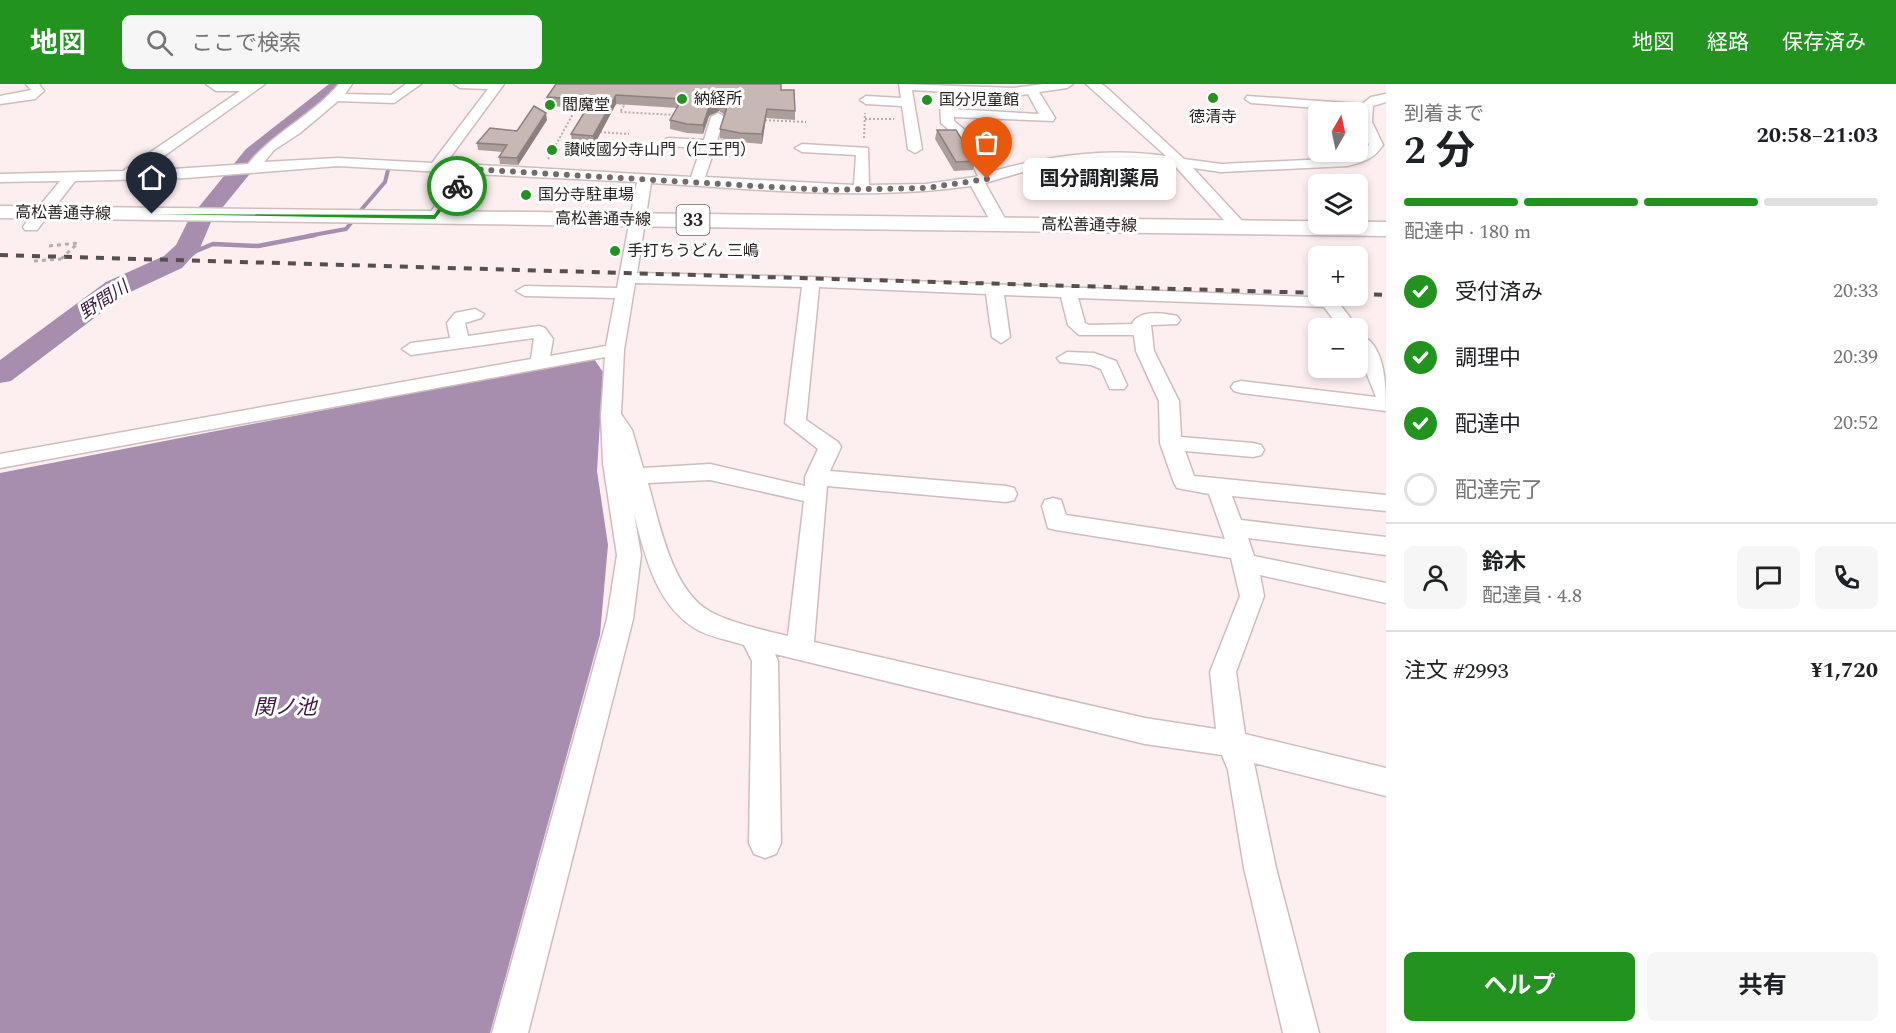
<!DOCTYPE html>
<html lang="ja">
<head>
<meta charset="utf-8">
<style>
	body { margin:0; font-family:Spectral,"Noto Sans JP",serif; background:#f6f6f6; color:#202124; height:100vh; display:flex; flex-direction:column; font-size:22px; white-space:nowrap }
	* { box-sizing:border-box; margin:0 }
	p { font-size:20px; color:#757577 }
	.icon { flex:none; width:33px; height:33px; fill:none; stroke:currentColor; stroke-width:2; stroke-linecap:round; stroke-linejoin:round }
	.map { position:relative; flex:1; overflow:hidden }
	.side { display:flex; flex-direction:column; background:#fff; width:510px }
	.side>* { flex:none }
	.needle { width:39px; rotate:9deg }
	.tools { position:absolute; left:1308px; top:18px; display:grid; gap:12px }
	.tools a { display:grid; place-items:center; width:60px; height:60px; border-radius:9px; background:#fff; box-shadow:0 3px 9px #0003; font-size:30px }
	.pin { position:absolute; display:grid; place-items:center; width:51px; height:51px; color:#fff; margin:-62px -26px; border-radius:50% 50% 50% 0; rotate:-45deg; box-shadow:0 0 6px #0007 }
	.pin .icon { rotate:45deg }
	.courier { position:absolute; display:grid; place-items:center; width:60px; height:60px; margin:-30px; border:4px solid #21931e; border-radius:50%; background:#fff; color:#222; box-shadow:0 2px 8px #0007 }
	.bubble { position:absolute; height:42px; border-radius:9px; background:#fff; box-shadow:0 3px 9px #0003; font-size:20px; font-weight:700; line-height:42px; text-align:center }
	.headline em { font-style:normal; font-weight:700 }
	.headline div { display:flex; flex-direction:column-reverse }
	.headline { display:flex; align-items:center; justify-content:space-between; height:102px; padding:0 18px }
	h1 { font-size:39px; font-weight:700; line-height:45px }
	.bar { display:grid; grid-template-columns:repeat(4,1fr); gap:9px 6px; align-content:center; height:72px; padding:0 18px }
	.bar i { height:8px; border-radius:4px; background:#e0e0e0 }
	.bar .selected { background:#21931e }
	.bar p { grid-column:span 4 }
	.line { display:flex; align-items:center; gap:15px; padding:0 18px; border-top:2px solid #e0e0e0 }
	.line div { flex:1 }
	.round { display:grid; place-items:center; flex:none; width:63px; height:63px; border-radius:9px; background:#f6f6f6 }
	ol { padding:0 18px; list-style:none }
	li { display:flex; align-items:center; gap:18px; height:66px }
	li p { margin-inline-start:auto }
	li .icon { padding:6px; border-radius:50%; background:#21931e; color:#fff; stroke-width:4 }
	li:last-child { color:#757577 }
	li i { width:33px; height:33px; border:3px solid #e0e0e0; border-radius:50% }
	.cta { display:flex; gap:12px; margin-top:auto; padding:12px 18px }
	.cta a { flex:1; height:69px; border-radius:9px; background:#21931e; color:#fff; font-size:24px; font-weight:700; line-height:69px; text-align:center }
	.cta a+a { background:#f6f6f6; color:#202124 }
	header { display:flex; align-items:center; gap:36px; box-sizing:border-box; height:84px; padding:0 30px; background:#21931e; color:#fff }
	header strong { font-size:28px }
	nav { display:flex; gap:33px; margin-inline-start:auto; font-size:21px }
	.search { width:420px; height:54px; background:#f6f6f6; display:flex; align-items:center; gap:15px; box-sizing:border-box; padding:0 21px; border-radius:9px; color:#757577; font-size:22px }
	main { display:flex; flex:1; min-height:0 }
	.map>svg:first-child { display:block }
</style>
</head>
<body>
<header>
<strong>地図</strong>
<div class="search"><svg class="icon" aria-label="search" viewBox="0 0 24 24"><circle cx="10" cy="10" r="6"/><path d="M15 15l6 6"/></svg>ここで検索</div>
<nav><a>地図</a><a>経路</a><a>保存済み</a></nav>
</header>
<main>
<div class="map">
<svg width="1386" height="949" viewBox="0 0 1386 949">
	<rect width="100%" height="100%" fill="#fdeff0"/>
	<path fill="#a78eae" d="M 588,275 L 594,275 L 603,288 L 597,387 L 608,461 L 600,551 L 490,949 L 0,949 L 0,389 Z"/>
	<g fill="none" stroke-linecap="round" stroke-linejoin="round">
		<path stroke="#a78eae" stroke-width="4" d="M 361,126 L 385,98 L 389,82
			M 308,152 L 346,145 L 351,139"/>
		<path stroke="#a78eae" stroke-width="4.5" d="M 106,212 L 170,186 L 196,167 L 213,160 L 258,162 L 315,151"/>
		<path fill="#a78eae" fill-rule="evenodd" d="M 329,0 L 350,0 L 330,21 L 262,75 L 218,129 L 210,131 L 202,129 L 198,124 L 202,119 L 246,65 Z
			M 199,131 L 208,133 L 211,138 L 200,164 L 182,184 L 126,210 L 11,297 L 0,299 L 0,276 L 106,198 L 164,172 L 176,161 L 190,133 Z"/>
		<g stroke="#cebdbf" stroke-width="3">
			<path id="street" d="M 26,0 L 39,0 L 44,7 L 35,15 L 0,20 L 0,12 L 31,6 Z
				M 206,0 L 265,0 L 143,87 L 248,80 C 274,48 313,31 339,0 L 352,0 L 345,10 L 391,11 L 406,0 L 421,0 L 394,19 L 338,17 L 300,49 L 274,66 L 264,78 L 338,74 L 432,79 L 488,5 L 460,4 L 454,0 L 504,0 L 446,79 L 691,93 L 701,64 L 668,62 L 661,58 L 668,54 L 704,56 L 711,33 L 718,29 L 725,33 L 717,56 L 733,57 L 740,61 L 733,65 L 715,64 L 705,93 L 854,101 L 856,71 L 802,68 L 795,64 L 802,60 L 868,64 L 869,101 L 926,100 L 975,93 L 978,92 L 960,55 L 941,39 L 940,18 L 950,18 L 952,25 L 1039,30 L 1028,10 L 1014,12 L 912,6 L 922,65 L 915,69 L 908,65 L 902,22 L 866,20 L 860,16 L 866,12 L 901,14 L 899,0 L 1014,4 L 1043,0 L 1073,0 L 1067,4 L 1039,8 L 1055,34 L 1053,37 L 954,33 L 954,37 L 973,53 L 990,88 C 1048,72 1105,63 1166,72 L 1086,0 L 1101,0 L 1106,3 L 1184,75 L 1221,80 L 1348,74 L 1363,68 L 1369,61 L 1359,38 L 1358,27 L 1251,19 L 1245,15 L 1247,12 L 1362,20 L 1371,13 L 1386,10 L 1386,18 L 1373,22 L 1372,38 L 1383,61 C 1374,75 1363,78 1348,82 L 1221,88 L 1193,84 L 1245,140 L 1247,143 L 1239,148 L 1233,146 L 1175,82 L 1143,77 L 1101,76 L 1043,82 L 985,99 L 1008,140 L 1000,145 L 992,140 L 971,102 C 865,117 758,105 651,99 L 637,189 L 811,193 L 1335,214 L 1355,240 L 1358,244 L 1358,245 L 1340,244 L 1324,223 L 1078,214 L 1085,239 L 1089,241 L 1132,240 C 1139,225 1163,229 1177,232 L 1180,236 L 1177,240 L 1151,241 L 1154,267 L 1179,317 L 1181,353 L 1253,359 L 1261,361 L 1264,366 L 1261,371 L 1253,373 L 1185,367 L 1194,392 L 1386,411 L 1386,427 L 1232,412 L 1241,436 L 1386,453 L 1386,471 L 1248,454 L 1254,472 L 1386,499 L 1386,519 L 1260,491 L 1264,512 L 1236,588 L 1245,650 L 1386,684 L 1386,712 L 1254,679 L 1276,784 L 1319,949 L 1283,949 L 1244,784 L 1228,686 L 1222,671 L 1145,660 L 775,570 L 778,577 L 781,759 L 776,770 L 765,774 L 754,770 L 749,759 L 752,577 L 744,561 C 729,556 709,553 696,545 C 656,521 645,472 634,430 L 641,471 L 633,535 L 528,949 L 492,949 L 607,535 L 617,471 L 603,379 L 601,331 L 605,273 L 0,384 L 0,370 L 531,275 L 534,254 L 411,271 L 402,265 L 411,259 L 450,254 L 447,239 L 455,229 L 475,225 L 484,230 L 481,234 L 465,239 L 468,252 L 539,242 L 545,244 L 553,255 L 550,272 L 606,262 L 615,214 L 525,212 L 516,207 L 525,202 L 617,204 L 637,98 L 473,90 L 440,136 L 435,138 L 427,133 L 459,89 L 338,82 L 186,94 L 75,97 L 37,146 L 25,146 L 23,143 L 25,140 L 60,97 L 0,98 L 0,90 L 123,87 L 240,7 L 216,7 ZM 635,199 L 802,203 L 785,339 L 818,365 L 805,393 L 805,402 L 710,380 L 643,384 L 632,346 L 621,330 L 624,266 ZM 819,203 L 986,210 L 992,253 L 1001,259 L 1010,253 L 1004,211 L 1061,213 L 1068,241 L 1079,251 L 1134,251 L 1136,267 L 1159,317 L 1160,359 L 1174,399 L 1177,404 L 1209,410 L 1225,455 L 1066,431 L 1061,416 L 1053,414 L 1045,416 L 1042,422 L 1048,444 L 1056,446 L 1231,474 L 1240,512 L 1210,588 L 1216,645 L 1145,634 L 814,558 L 827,402 L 1006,418 L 1014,416 L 1017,410 L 1014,404 L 1006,402 L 830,387 L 841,363 L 838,358 L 806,336 ZM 710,396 L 804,417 L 788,552 C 764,546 739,541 717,531 C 672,513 660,440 648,399 Z
				M 1358,250 C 1386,258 1386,304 1386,327 L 1241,309 L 1234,307 L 1231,303 L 1234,299 L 1241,297 L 1376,313 L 1358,268 Z
				M 1067,268 L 1094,269 L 1116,277 L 1127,301 L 1124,305 L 1110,305 L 1101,285 L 1091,281 L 1060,278 L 1057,274 Z"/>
		</g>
		<g stroke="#cebdbf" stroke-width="3">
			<path id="primary" d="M 0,122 L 1386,138 L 1386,152 L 0,134 Z"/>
		</g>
		<path stroke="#b8adad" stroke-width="2" stroke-dasharray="2 2" stroke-linecap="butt" d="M 611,19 L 625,20 L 620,28 L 676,31
			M 577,22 L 571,26 L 589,27
			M 865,35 L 894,35
			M 761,36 L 806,38
			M 596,48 L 629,50
			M 864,54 L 865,29
			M 548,75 L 578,21"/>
		<path stroke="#b8adad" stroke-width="3" stroke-dasharray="4 4" stroke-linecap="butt" d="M 49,162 L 78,159
			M 34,177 L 61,175"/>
		<use href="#street" fill="#fff" fill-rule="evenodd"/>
		<use href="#primary" fill="#fff" fill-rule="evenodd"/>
		<path stroke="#574f4f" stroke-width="4" stroke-dasharray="8 8" stroke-linecap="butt" d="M 0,171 L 1318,209
			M 1358,210 L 1386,211"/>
		<path stroke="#b8adad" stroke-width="3" stroke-dasharray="4 4" stroke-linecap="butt" d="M 61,175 L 78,159"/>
	</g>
	<path fill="#ac9e9a" d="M 781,6 L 795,27 L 795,36 L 766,34 L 762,60 L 740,58 L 720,54 L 720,45 L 725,31 L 719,27 L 709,32 L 703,50 L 687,49 L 670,45 L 670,36 L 677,24 L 616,20 L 594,61 L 572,60 L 571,50 L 586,24 L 548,22 L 547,13 Z
		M 547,36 L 518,81 L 500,80 L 499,73 L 503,68 L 478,66 L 477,59 L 517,47 Z
		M 937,46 L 975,77 L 973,86 L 954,87 L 935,55 Z"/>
	<path fill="#8c817d" d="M 616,11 L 616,20 L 594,61 L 593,52 Z
		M 719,18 L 719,27 L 709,32 L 703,50 L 703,41 L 709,23 Z
		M 767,25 L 766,34 L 762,60 L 762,50 Z
		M 546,29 L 547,36 L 518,81 L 517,74 Z"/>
	<path fill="#c8b8b3" stroke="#8c817d" stroke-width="1.5" d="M 556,0 L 781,0 L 781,6 L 794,6 L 795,27 L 767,25 L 762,50 L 740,49 L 720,45 L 727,23 L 719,18 L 709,23 L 703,41 L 687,40 L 670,36 L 682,15 L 616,11 L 593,52 L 571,50 L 592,16 L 547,13 Z
		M 534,22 L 546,29 L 517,74 L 499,73 L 507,61 L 477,59 L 490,44 L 517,47 Z
		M 937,46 L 956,46 L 975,77 L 956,78 Z"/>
	<path fill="#21931e" d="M 455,100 L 460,102 L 435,135 L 149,130 L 434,131 Z"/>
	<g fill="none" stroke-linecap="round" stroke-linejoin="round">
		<path stroke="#736a6b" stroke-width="6" stroke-dasharray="0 10.8" d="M 457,102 L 469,85 L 824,106 L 926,104 L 987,95"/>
	</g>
	<g fill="#21931e" stroke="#fff" stroke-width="2">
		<circle cx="1213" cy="14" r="6"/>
		<circle cx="682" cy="15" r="6"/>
		<circle cx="927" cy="16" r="6"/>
		<circle cx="550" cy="21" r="6"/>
		<circle cx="552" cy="66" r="6"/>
		<circle cx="526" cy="111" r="6"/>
		<circle cx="615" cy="167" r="6"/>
	</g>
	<g text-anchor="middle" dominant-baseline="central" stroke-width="6" stroke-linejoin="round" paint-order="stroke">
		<g font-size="16" fill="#292323" stroke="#fff" text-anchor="start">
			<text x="694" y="15">納経所</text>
			<text x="939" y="16">国分児童館</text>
			<text x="562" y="21">閻魔堂</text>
			<text x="1213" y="33" text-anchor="middle">徳清寺</text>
			<text x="564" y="66">讃岐國分寺山門（仁王門）</text>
			<text x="538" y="111">国分寺駐車場</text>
			<text x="627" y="167">手打ちうどん 三嶋</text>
		</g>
		<g font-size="16" fill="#292323" stroke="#fff">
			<text transform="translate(63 129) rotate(1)">高松善通寺線</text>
			<text transform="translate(603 135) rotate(1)">高松善通寺線</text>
			<text transform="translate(1089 141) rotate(1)">高松善通寺線</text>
		</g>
		<rect fill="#fff" stroke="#696565" stroke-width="1.5" x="676.5" y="121" width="33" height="30" rx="4.5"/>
		<g font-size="18" font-weight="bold" fill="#292323">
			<text x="693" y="136">33</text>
		</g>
		<g font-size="18" font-style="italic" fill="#3b1944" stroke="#fff">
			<text transform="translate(104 216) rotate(-33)">野間川</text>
		</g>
		<g font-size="21" font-style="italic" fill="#3b1944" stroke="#fff">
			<text x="285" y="624">関ノ池</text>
		</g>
	</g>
</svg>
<div class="tools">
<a><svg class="needle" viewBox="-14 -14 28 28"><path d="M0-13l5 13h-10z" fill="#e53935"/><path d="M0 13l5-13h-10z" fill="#757577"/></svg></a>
<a><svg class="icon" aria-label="layers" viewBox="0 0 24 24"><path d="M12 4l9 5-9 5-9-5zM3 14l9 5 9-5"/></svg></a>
<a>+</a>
<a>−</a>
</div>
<div class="pin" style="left:987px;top:95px;background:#ea580c"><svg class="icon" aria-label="bag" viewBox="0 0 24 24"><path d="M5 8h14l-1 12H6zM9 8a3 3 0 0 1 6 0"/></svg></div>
<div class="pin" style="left:152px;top:130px;background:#1f2937"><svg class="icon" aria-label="home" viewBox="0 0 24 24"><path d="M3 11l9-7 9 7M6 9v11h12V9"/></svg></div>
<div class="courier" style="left:457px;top:102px"><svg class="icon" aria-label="bike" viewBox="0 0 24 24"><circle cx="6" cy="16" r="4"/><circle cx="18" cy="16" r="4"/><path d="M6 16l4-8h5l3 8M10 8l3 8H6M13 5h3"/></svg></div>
<div class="bubble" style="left:1023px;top:74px;width:153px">国分調剤薬局</div>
</div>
<section class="side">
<div class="headline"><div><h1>2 分</h1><p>到着まで</p></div><em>20:58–21:03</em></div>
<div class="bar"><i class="selected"></i><i class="selected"></i><i class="selected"></i><i></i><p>配達中 · 180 m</p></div>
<ol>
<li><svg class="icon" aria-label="check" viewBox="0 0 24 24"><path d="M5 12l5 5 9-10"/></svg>受付済み<p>20:33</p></li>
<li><svg class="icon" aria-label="check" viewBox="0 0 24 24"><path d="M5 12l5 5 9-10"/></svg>調理中<p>20:39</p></li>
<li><svg class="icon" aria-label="check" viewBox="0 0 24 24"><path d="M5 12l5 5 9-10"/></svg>配達中<p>20:52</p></li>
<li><i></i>配達完了</li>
</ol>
<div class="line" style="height:108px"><a class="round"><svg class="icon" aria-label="person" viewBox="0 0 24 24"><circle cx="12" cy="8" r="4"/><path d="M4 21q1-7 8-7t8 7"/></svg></a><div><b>鈴木</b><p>配達員 · 4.8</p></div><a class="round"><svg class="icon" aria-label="chat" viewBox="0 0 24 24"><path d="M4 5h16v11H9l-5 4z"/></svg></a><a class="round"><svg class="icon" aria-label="phone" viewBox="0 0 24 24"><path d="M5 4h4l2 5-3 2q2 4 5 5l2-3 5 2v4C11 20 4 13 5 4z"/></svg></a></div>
<div class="line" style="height:78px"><div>注文 #2993</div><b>¥1,720</b></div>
<div class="cta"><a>ヘルプ</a><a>共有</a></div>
</section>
</main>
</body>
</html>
